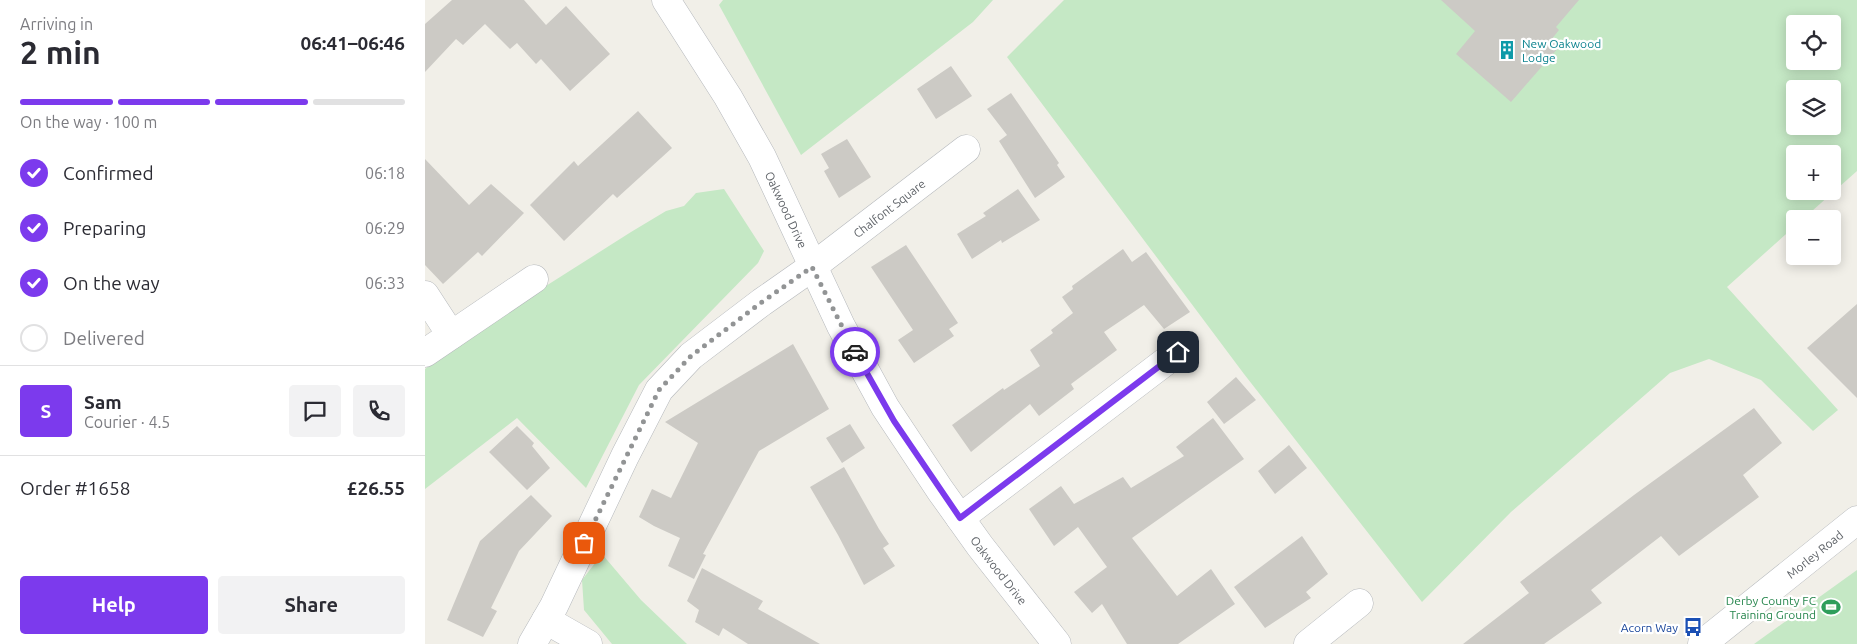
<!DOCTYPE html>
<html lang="en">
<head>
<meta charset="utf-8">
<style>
	body { margin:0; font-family:Ubuntu,sans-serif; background:#f2f2f3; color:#2b2b33; height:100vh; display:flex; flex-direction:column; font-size:19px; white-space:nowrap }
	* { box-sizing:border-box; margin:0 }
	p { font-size:16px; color:#7c7c81 }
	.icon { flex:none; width:28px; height:28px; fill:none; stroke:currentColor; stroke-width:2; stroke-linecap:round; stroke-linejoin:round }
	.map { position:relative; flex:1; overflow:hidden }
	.details { display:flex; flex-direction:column; background:#fff; width:425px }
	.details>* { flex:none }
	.fabs { position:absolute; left:1361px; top:15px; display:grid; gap:10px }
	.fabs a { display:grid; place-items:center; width:55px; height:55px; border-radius:5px; background:#fff; box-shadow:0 2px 12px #0003; font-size:25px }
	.pin { position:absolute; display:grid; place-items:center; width:42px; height:42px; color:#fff; margin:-21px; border-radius:10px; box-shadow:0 2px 8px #0006 }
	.courier { position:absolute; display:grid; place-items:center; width:50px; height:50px; margin:-25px; border:4px solid #7c3aed; border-radius:50%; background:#fff; color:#222; box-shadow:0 1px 6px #0007 }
	.head em { font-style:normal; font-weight:700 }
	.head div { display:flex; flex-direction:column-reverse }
	.head { display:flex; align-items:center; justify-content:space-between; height:85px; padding:0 20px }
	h1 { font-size:32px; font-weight:700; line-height:38px }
	.bar { display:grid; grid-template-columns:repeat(4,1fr); gap:8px 5px; align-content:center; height:60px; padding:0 20px }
	.bar i { height:6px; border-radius:4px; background:#e1e1e2 }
	.bar .on { background:#7c3aed }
	.bar p { grid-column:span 4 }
	.line { display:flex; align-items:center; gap:12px; padding:0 20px; border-top:1px solid #e1e1e2 }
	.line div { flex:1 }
	.round { display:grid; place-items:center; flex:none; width:52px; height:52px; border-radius:5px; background:#f2f2f3 }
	ol { padding:0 20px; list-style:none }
	li { display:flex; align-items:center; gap:15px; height:55px }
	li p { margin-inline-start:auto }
	li .icon { padding:5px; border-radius:50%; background:#7c3aed; color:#fff; stroke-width:4 }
	li:last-child { color:#7c7c81 }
	li i { width:28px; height:28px; border:2px solid #e1e1e2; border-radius:50% }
	.action { display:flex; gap:10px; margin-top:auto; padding:10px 20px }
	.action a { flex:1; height:58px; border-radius:5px; background:#7c3aed; color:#fff; font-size:20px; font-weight:700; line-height:58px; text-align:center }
	.action a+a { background:#f2f2f3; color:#2b2b33 }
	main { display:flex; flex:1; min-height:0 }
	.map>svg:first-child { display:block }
</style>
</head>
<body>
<main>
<section class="details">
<div class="head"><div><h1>2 min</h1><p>Arriving in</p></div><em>06:41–06:46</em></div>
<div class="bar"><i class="on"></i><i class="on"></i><i class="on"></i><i></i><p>On the way · 100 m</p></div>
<ol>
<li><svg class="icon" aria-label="check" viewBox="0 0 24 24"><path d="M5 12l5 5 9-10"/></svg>Confirmed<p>06:18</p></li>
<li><svg class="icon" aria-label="check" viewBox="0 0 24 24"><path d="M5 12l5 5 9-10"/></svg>Preparing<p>06:29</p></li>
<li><svg class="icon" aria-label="check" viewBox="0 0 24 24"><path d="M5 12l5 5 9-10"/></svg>On the way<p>06:33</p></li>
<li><i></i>Delivered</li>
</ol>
<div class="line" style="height:90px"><b class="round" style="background:#7c3aed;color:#fff">S</b><div><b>Sam</b><p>Courier · 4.5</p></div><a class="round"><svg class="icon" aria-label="chat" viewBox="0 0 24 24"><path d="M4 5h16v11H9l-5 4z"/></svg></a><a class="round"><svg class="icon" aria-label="phone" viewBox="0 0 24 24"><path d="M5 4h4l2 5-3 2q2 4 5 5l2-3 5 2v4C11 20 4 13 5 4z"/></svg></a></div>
<div class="line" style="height:65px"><div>Order #1658</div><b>£26.55</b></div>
<div class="action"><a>Help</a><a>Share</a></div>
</section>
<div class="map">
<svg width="1432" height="644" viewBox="0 0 1432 644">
	<rect width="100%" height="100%" fill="#f1efe8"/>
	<path fill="#c5e8c5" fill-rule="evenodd" d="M 298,0 L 568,0 L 548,22 L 376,155 L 294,5 Z
		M 639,0 L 1432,0 L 1432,171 L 1378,219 L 1370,219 L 1370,226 L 1302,287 L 1413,410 L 1388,431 L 1336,380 L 1284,359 L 1245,373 L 1086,512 L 997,602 L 819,374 L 582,57 ZM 1370,24 L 1408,24 L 1408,61 L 1370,61 ZM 1370,89 L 1408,89 L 1408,126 L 1370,126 ZM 1370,154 L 1408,154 L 1408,191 L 1370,191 Z
		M 299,189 L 339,251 L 333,263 L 214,385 L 161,488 L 92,418 L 0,489 L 0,369 L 50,331 L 206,232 L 241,211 L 259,206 L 271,193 Z
		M 177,554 L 216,600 L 262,644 L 187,644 L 159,610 L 157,580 Z
		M 1432,570 L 1432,644 L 1329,644 Z"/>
	<path fill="#cccac5" d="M 27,0 L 99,0 L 121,25 L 141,6 L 185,54 L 145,91 L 116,59 L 111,64 L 92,43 L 85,49 L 60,24 L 38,45 L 31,39 L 0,72 L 0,24 Z
		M 1016,0 L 1154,0 L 1131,27 L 1134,30 L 1126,40 L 1134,47 L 1086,102 L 1031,54 L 1050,31 Z
		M 526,66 L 547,96 L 511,119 L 492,89 Z
		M 586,93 L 634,163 L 632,165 L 640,177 L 610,198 L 574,141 L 582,135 L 562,109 Z
		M 213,111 L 247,148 L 192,198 L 188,194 L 139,241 L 105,205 L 149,161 L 153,166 Z
		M 422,139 L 446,177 L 414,198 L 399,171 L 404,168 L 396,154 Z
		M 0,159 L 44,205 L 66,184 L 99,213 L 57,256 L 53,252 L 18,284 L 0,265 Z
		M 593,189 L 615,220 L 577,243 L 576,240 L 547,259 L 532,234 L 561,216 L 558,213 Z
		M 481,245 L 533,323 L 524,329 L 529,336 L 489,363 L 473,340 L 488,330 L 446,267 Z
		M 698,249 L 707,262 L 721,252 L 765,312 L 739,329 L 719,305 L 679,332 L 692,350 L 646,384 L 649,389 L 614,416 L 605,404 L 546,452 L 527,425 L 578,388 L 579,390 L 615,366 L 605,350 L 628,333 L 626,330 L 648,313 L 637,297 L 648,289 L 647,286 Z
		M 1432,304 L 1432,398 L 1382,348 Z
		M 368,344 L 404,409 L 334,451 L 278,554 L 281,555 L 269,579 L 243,566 L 255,538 L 229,526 L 214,517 L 227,489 L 246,498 L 273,443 L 240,422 Z
		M 811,377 L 831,400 L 799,424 L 782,402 Z
		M 1329,408 L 1357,443 L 1318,475 L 1334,497 L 1254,556 L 1236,536 L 1166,590 L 1177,603 L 1119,644 L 1038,644 L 1104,593 L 1095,582 L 1209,495 Z
		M 788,418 L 819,459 L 707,538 L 752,596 L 786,569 L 810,604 L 753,644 L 702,644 L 677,604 L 667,613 L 649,592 L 682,567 L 653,527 L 629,546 L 604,509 L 636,486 L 649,504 L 698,477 L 706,488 L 759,456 L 751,447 Z
		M 425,424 L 440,448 L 417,463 L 401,438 Z
		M 92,426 L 109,443 L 107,446 L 125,468 L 102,490 L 64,452 Z
		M 864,445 L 882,468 L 850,494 L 833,471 Z
		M 419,467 L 454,529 L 464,544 L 458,548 L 470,566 L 439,585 L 413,535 L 385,487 Z
		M 106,495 L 127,516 L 94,551 L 66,608 L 72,611 L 58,637 L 22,620 L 55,541 Z
		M 877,536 L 903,574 L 881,592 L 886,598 L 840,628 L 809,587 Z
		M 277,568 L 338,601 L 333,609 L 395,644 L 323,644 L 298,628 L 294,636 L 270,622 L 274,610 L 262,601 Z"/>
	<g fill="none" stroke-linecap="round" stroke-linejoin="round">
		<g stroke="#b5b8bc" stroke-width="29">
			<g id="minor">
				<path d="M 0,295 L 26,335"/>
				<path d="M 0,353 L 109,279"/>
				<path d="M 535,518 L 753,352"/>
				<path d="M 121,620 L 163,644"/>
				<path id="s1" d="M 107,644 L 129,606 L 200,456 L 234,390 L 266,356 L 337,302 L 387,267 L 541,149"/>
				<path d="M 883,644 L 934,603"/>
			</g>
		</g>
		<g stroke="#b5b8bc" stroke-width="29">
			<g id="tertiary">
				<path id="s2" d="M 241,0 L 303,97 L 337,157 L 416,326 L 460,407 L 515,490 L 555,546 L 632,644"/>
				<path id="s3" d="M 1277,644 L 1432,520"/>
			</g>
		</g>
		<use href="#minor" stroke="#fff" stroke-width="28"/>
		<use href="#tertiary" stroke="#fff" stroke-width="28"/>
	</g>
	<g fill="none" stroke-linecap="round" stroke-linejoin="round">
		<path stroke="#929495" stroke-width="5" stroke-dasharray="0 9" d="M 159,543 L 234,390 L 266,356 L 337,302 L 387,267 L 430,352"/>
		<path stroke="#7c3aed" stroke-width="6" d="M 430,352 L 469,421 L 535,518 L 753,352"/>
	</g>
	<defs>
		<g id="building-bare" transform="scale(1.5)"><path d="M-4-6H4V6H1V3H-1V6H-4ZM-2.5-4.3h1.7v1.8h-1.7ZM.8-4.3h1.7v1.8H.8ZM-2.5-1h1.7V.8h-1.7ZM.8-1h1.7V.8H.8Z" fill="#0f9aa8" stroke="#fff" stroke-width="2.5" paint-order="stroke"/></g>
		<g id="stadium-bare" transform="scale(1.5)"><path d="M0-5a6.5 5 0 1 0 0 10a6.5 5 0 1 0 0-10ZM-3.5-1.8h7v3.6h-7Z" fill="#2e9e5b" stroke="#fff" stroke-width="2.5" paint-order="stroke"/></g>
		<g id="bus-bare" transform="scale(1.5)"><path d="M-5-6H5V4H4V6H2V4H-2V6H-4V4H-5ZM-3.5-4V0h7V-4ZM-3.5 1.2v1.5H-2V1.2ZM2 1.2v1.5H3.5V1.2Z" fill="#1a4fb4" stroke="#fff" stroke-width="2.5" paint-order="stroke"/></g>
	</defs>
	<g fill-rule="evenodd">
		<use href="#building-bare" x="1082" y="50"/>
		<use href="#stadium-bare" x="1406" y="607"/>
		<use href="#bus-bare" x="1268" y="627"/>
	</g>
	<g text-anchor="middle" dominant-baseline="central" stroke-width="4.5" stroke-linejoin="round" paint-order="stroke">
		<g font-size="12" fill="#0d838f" stroke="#fff" text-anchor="start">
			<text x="1097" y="43">New Oakwood<tspan x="1097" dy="14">Lodge</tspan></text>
		</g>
		<g font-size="12" fill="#5f6368" stroke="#fff">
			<text stroke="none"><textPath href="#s1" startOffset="578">Chalfont Square</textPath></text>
			<text stroke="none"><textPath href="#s2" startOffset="242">Oakwood Drive</textPath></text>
			<text stroke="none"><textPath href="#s3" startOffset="144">Morley Road</textPath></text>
			<text stroke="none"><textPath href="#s2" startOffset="662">Oakwood Drive</textPath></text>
		</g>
		<g font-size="12" fill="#27864d" stroke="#fff" text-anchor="end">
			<text x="1391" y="600">Derby County FC<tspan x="1391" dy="14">Training Ground</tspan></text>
		</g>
		<g font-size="12" fill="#164399" stroke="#fff" text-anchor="end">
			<text x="1253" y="627">Acorn Way</text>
		</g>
	</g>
</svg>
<div class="fabs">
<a><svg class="icon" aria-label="locate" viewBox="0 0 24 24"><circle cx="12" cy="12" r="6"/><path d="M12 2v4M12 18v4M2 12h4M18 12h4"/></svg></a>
<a><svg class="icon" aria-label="layers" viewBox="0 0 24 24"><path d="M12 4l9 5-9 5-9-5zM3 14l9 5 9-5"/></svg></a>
<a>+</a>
<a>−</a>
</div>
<div class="pin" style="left:159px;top:543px;background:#ea580c"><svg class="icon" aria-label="bag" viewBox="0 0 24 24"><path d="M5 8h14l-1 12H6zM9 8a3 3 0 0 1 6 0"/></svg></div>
<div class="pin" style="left:753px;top:352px;background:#1f2937"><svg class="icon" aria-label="home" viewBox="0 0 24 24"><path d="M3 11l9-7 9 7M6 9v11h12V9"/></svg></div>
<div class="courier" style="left:430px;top:352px"><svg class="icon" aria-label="car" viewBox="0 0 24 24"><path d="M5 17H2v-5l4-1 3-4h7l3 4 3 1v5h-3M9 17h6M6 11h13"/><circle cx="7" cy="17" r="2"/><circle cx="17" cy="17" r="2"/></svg></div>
</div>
</main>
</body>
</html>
